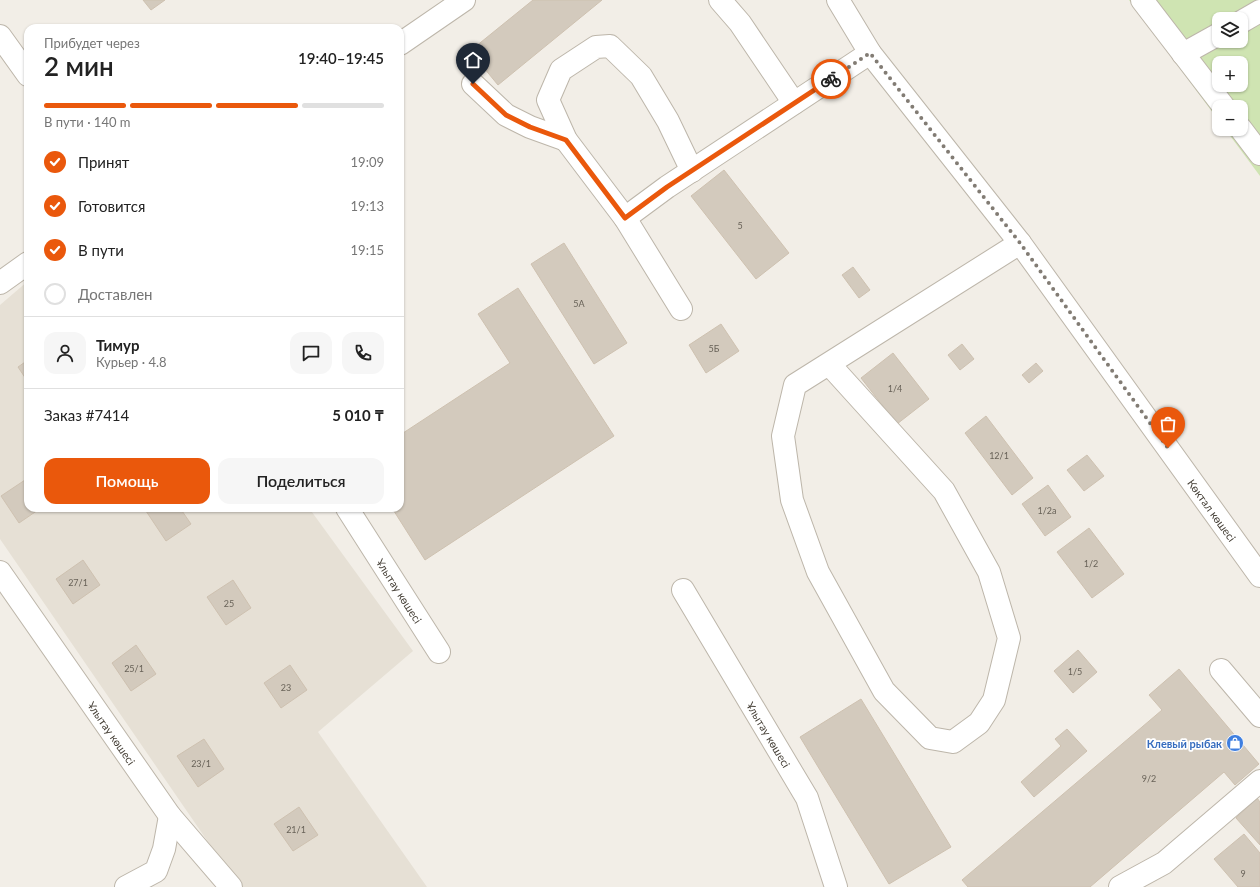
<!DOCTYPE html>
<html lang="ru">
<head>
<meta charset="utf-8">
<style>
	body { margin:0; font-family:Lato,sans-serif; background:#f6f6f6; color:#222; height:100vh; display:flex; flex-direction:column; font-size:15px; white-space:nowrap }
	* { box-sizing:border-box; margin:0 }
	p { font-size:13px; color:#767676 }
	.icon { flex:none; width:22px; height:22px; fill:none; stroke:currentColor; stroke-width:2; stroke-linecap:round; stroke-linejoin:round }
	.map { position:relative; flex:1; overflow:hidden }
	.panel { position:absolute; left:24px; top:24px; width:380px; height:488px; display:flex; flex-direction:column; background:#fff; border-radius:12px; box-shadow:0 1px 3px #0004 }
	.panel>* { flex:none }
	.controls { position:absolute; left:1212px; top:12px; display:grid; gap:8px }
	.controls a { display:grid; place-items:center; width:36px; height:36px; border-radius:8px; background:#fff; box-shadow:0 1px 3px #0004; font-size:20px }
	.pin { position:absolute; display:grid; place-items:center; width:34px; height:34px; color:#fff; margin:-41px -17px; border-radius:50% 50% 50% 0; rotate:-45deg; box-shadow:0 0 4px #0007 }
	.pin .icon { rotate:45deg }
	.courier { position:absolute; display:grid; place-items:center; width:40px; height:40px; margin:-20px; border:3px solid #ea580c; border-radius:50%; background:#fff; color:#222; box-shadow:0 1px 5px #0007 }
	.headline em { font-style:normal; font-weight:600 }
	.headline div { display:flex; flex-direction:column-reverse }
	.headline { display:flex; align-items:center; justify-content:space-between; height:68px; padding:0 20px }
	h1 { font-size:26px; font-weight:600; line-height:30px }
	.bar { display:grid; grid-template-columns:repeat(4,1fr); gap:6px 4px; align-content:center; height:48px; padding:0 20px }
	.bar i { height:5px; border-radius:3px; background:#e0e0e0 }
	.bar .selected { background:#ea580c }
	.bar p { grid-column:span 4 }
	.line { display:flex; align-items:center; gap:10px; padding:0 20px; border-top:1px solid #e0e0e0 }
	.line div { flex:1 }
	.round { display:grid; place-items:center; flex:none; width:42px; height:42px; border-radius:12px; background:#f6f6f6 }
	ol { padding:0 20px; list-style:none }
	li { display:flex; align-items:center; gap:12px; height:44px }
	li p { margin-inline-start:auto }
	li .icon { padding:4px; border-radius:50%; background:#ea580c; color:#fff; stroke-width:4 }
	li:last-child { color:#767676 }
	li i { width:22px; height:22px; border:2px solid #e0e0e0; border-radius:50% }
	.button { display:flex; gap:8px; margin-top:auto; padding:8px 20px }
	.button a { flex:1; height:46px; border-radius:12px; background:#ea580c; color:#fff; font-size:16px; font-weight:600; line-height:46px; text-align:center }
	.button a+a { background:#f6f6f6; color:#222 }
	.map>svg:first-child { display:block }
</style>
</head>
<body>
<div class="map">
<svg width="1260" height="887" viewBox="0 0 1260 887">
	<rect width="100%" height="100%" fill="#f2eee7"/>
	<path fill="#e6e0d5" d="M 28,281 L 28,508 L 309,508 L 413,651 L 318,732 L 427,887 L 239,887 L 0,539 L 0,305 Z"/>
	<path fill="#cfe4b2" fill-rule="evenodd" d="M 1129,0 L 1260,0 L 1260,176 L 1225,129 L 1241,129 L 1241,107 L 1219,107 L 1219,121 ZM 1219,19 L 1241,19 L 1241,41 L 1219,41 ZM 1219,63 L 1241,63 L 1241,85 L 1219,85 Z"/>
	<path fill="#d3cabd" stroke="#cec1b0" d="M 143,0 L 165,0 L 151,10 Z
		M 533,0 L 602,0 L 498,85 L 470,51 Z
		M 724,170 L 789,253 L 756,279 L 691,196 Z
		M 564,243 L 627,343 L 594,364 L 531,264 Z
		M 853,267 L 870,290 L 859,298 L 842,275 Z
		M 518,288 L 614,436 L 425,560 L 392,508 L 400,508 L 400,435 L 510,363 L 478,314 Z
		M 721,324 L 739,351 L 706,373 L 689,345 Z
		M 962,344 L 974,359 L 960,370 L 948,355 Z
		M 893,353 L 929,399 L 897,424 L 861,378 Z
		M 28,360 L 28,382 L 18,367 Z
		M 1036,363 L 1043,371 L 1029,383 L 1022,375 Z
		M 986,416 L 1033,478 L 1012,495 L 965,433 Z
		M 1087,455 L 1104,476 L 1084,491 L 1067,470 Z
		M 28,478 L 28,508 L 41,508 L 19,523 L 1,496 Z
		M 1048,485 L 1071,517 L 1045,536 L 1022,504 Z
		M 150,508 L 180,508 L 191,524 L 166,541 L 146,511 Z
		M 1089,528 L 1124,574 L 1092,598 L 1057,552 Z
		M 83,560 L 100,585 L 73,604 L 56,579 Z
		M 233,580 L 251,608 L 226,625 L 207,597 Z
		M 136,645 L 156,674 L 131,691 L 112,663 Z
		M 1078,650 L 1097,672 L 1073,693 L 1054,671 Z
		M 290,665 L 307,690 L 281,708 L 264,683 Z
		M 1179,669 L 1259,764 L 1235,785 L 1224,772 L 1090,887 L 968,887 L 962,880 L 1162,710 L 1149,695 Z
		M 861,699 L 951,847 L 889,884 L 800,737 Z
		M 1067,729 L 1087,751 L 1034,797 L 1021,782 L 1061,746 L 1055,739 Z
		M 204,739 L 224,769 L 198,787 L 177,756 Z
		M 1257,798 L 1260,802 L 1260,845 L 1236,818 Z
		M 299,807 L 318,835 L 293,851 L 274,824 Z
		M 1244,834 L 1260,853 L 1260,887 L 1238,887 L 1214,859 Z"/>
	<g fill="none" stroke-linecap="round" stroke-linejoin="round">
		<g stroke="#bdb6aa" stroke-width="24">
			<g id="minor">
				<path d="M 720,0 L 740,23 L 794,103"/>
				<path id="s1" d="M 838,0 L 870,53 L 1020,243 L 1260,576"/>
				<path d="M 1142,0 L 1224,107"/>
				<path d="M 1241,22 L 1260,11"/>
				<path d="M 0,36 L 28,75"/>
				<path d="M 400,44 L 464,0"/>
				<path d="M 1183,54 L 1219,34"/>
				<path d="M 473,84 L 506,115 L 530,127 L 566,140"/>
				<path d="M 1241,129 L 1260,154"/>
				<path d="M 625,218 L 667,187 L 870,53"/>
				<path d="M 0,283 L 28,263"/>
				<path d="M 681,309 L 625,218 L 566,140 L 548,100 L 561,70 L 596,47 L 610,46 L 641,76 L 668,121 L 692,171"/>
				<path d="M 829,364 L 944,491 L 989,572 L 1009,638 L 994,700 L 979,723 L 953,742 L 930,738 L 884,691 L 818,572 L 792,500 L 783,436 L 795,385 L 1020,243"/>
				<path id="s2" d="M 347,508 L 439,652"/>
				<path id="s3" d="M 0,572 L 170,816 L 231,887"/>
				<path id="s4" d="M 683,590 L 807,798 L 836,887"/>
				<path d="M 1221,670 L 1260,716"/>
				<path d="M 126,887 L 156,871 L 164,849 L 170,816"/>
				<path d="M 1120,887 L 1164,863 L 1260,781"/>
			</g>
		</g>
		<use href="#minor" stroke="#fff" stroke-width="22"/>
	</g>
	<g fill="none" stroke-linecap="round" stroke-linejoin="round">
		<path stroke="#827c74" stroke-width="4" stroke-dasharray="0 7.2" d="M 831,79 L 870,53 L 1020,243 L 1168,448"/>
		<path stroke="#ea580c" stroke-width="5" d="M 473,84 L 506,115 L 530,127 L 566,140 L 625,218 L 667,187 L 831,79"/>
	</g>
	<defs>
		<g id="shop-disc" transform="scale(0.9)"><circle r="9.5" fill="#3f7fe0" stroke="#fff"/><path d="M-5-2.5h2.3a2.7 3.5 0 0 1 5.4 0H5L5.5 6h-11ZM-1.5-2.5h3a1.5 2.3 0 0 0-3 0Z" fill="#fff"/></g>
	</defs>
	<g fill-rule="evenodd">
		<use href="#shop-disc" x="1235" y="743"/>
	</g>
	<g text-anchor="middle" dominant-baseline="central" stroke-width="3.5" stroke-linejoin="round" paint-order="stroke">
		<g font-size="9" fill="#686258">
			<text x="740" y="225">5</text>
			<text x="579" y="303">5А</text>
			<text x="714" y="348">5Б</text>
			<text x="895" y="388">1/4</text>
			<text x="999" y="455">12/1</text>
			<text x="1047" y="510">1/2а</text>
			<text x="1091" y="563">1/2</text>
			<text x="78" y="582">27/1</text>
			<text x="229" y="603">25</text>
			<text x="134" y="668">25/1</text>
			<text x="1075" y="671">1/5</text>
			<text x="286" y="687">23</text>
			<text x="201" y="763">23/1</text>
			<text x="1149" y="778">9/2</text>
			<text x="296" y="829">21/1</text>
			<text x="1243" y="873">9</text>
		</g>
		<g font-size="11" fill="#453f36" stroke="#fff">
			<text stroke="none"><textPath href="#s1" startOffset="633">Көктал көшесі</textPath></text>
			<text stroke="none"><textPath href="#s2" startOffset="98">Ұлытау көшесі</textPath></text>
			<text stroke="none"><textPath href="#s3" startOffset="196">Ұлытау көшесі</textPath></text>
			<text stroke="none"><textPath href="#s4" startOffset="168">Ұлытау көшесі</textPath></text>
		</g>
		<g font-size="11" font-weight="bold" fill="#366cbe" stroke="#fff" text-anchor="end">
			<text x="1222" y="743">Клевый рыбак</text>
		</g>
	</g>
</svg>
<div class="controls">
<a><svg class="icon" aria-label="layers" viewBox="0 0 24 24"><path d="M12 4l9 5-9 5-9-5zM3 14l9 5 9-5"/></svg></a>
<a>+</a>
<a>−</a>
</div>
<div class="pin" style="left:1168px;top:448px;background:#ea580c"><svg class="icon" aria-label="bag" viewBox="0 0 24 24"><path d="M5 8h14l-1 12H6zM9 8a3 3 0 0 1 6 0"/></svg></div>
<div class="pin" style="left:473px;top:84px;background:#1f2937"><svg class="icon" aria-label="home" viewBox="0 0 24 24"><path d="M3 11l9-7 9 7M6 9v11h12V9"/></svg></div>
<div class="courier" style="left:831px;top:79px"><svg class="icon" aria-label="bike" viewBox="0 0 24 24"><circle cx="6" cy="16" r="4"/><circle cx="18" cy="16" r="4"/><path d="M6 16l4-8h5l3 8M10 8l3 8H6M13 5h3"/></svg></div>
<section class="panel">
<div class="headline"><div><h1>2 мин</h1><p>Прибудет через</p></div><em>19:40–19:45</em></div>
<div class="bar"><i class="selected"></i><i class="selected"></i><i class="selected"></i><i></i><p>В пути · 140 m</p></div>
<ol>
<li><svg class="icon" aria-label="check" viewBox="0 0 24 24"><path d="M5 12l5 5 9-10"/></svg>Принят<p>19:09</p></li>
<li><svg class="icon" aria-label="check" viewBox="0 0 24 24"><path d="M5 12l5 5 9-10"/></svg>Готовится<p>19:13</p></li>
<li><svg class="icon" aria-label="check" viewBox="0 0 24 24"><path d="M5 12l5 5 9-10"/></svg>В пути<p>19:15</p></li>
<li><i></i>Доставлен</li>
</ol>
<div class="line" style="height:72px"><a class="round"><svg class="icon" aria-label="person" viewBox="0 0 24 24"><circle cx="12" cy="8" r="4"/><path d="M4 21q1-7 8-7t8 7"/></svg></a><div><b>Тимур</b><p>Курьер · 4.8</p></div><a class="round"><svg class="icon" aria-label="chat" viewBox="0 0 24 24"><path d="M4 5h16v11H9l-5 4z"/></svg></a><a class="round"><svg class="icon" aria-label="phone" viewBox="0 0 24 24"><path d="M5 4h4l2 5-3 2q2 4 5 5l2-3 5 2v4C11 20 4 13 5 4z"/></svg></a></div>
<div class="line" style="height:52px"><div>Заказ #7414</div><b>5 010 ₸</b></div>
<div class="button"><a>Помощь</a><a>Поделиться</a></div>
</section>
</div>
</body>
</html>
